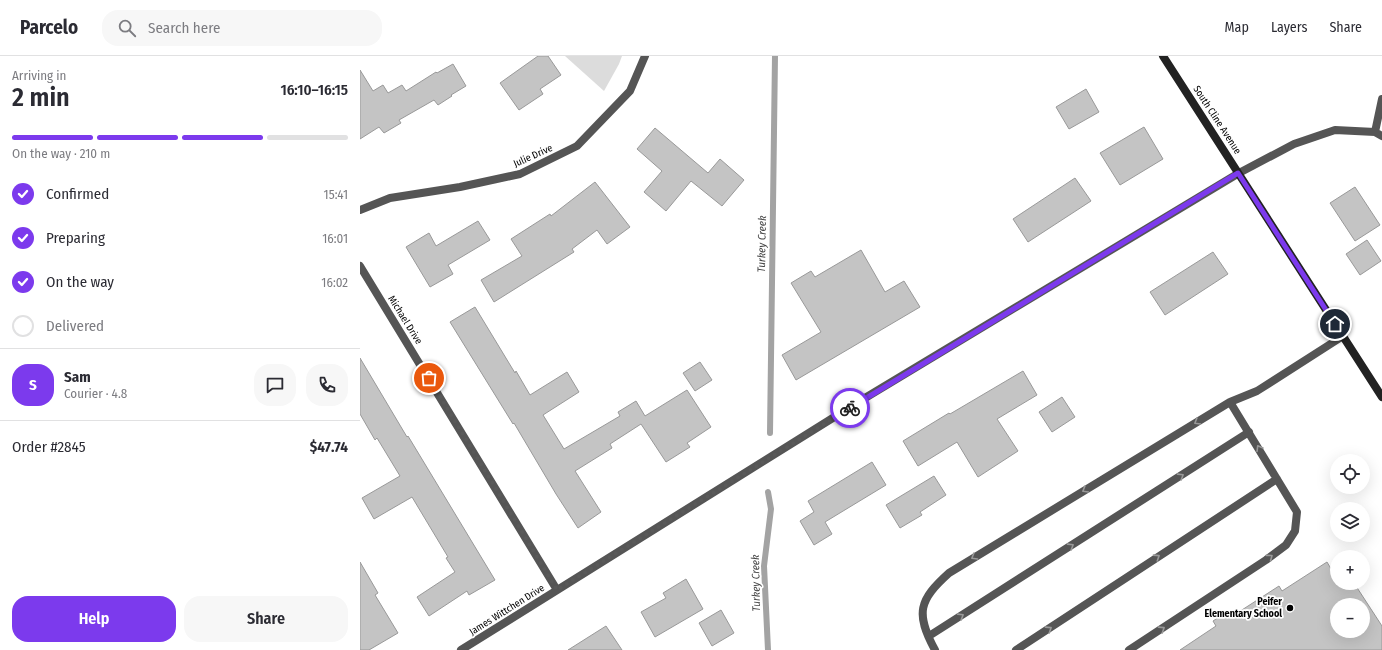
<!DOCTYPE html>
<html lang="en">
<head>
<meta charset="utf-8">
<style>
	body { margin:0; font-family:"Fira Sans Condensed",sans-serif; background:#f7f7f7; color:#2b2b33; height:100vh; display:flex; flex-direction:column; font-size:15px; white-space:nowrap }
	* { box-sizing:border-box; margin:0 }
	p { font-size:13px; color:#7c7c81 }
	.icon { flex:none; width:22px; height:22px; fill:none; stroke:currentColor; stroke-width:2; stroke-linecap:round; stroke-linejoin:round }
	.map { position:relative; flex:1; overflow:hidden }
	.side { display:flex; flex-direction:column; background:#fff; width:360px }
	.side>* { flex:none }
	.buttons { position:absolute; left:970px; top:398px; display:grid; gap:8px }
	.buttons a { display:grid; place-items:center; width:40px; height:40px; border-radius:50%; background:#fff; box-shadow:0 4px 16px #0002; font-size:20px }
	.pin { position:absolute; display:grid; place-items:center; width:34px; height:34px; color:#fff; margin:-17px; border:2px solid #fff; border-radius:50%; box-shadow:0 1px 4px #0007 }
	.courier { position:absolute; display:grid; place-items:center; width:40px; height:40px; margin:-20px; border:3px solid #7c3aed; border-radius:50%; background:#fff; color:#222; box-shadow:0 1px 5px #0007 }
	.overview em { font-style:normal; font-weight:600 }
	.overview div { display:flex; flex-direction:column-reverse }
	.overview { display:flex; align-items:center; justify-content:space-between; height:68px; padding:0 12px }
	h1 { font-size:26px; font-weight:600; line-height:30px }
	.bar { display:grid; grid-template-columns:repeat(4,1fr); gap:6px 4px; align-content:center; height:48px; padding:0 12px }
	.bar i { height:5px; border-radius:3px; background:#e1e1e2 }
	.bar .active { background:#7c3aed }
	.bar p { grid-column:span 4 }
	.line { display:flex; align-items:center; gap:10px; padding:0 12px; border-top:1px solid #e1e1e2 }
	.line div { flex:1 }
	.round { display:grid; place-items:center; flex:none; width:42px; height:42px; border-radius:16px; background:#f7f7f7 }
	ol { padding:0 12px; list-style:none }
	li { display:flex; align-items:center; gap:12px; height:44px }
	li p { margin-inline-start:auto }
	li .icon { padding:4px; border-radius:50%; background:#7c3aed; color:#fff; stroke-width:4 }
	li:last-child { color:#7c7c81 }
	li i { width:22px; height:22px; border:2px solid #e1e1e2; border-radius:50% }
	.button { display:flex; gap:8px; margin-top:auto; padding:8px 12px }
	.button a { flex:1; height:46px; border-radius:16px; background:#7c3aed; color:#fff; font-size:16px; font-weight:600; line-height:46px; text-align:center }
	.button a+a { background:#f7f7f7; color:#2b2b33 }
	header { display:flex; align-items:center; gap:24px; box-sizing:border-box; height:56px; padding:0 20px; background:#fff; border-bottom:1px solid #e1e1e2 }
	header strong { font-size:19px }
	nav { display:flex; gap:22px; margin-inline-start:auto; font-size:14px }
	.search { width:280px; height:36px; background:#f7f7f7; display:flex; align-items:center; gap:10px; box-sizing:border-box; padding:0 14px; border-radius:16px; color:#7c7c81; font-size:15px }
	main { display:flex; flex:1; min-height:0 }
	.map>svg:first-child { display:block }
</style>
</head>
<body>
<header>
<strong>Parcelo</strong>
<div class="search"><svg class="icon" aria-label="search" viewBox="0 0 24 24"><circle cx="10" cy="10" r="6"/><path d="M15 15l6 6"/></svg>Search here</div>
<nav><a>Map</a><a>Layers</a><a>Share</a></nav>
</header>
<main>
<section class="side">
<div class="overview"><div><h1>2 min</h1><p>Arriving in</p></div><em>16:10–16:15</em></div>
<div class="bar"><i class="active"></i><i class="active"></i><i class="active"></i><i></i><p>On the way · 210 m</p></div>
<ol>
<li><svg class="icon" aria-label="check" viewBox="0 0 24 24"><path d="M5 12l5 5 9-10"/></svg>Confirmed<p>15:41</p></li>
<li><svg class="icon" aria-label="check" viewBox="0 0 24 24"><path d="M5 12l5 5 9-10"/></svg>Preparing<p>16:01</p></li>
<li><svg class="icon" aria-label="check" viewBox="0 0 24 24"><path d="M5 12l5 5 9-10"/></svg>On the way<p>16:02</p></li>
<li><i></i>Delivered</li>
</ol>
<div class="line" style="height:72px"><b class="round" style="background:#7c3aed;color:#fff">S</b><div><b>Sam</b><p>Courier · 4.8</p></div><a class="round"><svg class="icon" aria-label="chat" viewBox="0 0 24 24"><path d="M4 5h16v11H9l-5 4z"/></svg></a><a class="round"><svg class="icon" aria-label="phone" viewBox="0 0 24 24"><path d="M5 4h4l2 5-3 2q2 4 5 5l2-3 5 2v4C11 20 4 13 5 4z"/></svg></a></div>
<div class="line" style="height:52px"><div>Order #2845</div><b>$47.74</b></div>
<div class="button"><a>Help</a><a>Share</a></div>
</section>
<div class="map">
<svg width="1022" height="594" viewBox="0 0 1022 594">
	<rect width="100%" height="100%" fill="#fff"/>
	<path fill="#dcdcdc" d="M 205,0 L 262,0 L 259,8 L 244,35 Z"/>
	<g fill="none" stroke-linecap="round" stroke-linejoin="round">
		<path stroke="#a3a3a3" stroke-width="6" d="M 410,377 L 415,0
			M 408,436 L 411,453 L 404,510 L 408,594"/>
	</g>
	<path fill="#c4c4c4" stroke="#999" fill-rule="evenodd" d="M 178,0 L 188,0 L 201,19 L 180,33 L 183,38 L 159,54 L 140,27 Z
		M 93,8 L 106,30 L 91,39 L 92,40 L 78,49 L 74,44 L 39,64 L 41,67 L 24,77 L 19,71 L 0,83 L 0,14 L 13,35 L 23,29 L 28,37 L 42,29 L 46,35 L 76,16 L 77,17 Z
		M 726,33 L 739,56 L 709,73 L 696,51 Z
		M 784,71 L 803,103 L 760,129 L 740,97 Z
		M 295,72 L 348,117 L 360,103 L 384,124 L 362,150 L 331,125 L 306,155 L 284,136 L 302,115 L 277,93 Z
		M 715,122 L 731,145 L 668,186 L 653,163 Z
		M 235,126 L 270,171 L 247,188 L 237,174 L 212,193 L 214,196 L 134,246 L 121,224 L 162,200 L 151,183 L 190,158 L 191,160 Z
		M 995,131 L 1020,169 L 995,185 L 970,147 Z
		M 118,165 L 130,184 L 88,209 L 93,218 L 70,231 L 46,191 L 69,177 L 76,190 Z
		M 1007,184 L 1021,205 L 1000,219 L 986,198 Z
		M 501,194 L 525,236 L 544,225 L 560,251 L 436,324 L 422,299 L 461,276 L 431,227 L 451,215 L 455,221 Z
		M 853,196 L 868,218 L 805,259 L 790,236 Z
		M 115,251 L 155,317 L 156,315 L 170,339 L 207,316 L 219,336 L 183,359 L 204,393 L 260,360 L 258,356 L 276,345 L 285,360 L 327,334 L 351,371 L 327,387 L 330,391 L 306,406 L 281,368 L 250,388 L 252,392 L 215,415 L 241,456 L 218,472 L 196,438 L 154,367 L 153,368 L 90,266 Z
		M 0,302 L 47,381 L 48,380 L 135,524 L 109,539 L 107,535 L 69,560 L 57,541 L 95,516 L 86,502 L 88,501 L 52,441 L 14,463 L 2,442 L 40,420 L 17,382 L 15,384 L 0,358 Z
		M 340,306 L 352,324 L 335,335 L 323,317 Z
		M 663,315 L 677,339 L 637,363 L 658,395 L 618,421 L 597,386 L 558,410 L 543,385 L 589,357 L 590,358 Z
		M 702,341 L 715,361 L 692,376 L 679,356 Z
		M 512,406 L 526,429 L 465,466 L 472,478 L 454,489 L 440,465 L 454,456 L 448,445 Z
		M 574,420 L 586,439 L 560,456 L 562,459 L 540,472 L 526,449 Z
		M 0,506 L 18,537 L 15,539 L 38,577 L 9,594 L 0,594 Z
		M 967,506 L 977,523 L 977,527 L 994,527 L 1022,570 L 1022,594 L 820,594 L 856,570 L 853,565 L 867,556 L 871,561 L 919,530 L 922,535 ZM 977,549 L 1003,549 L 1003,575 L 977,575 Z
		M 326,523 L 343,553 L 295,581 L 281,556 L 306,542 L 303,537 Z
		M 361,554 L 374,577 L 352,590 L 339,567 Z
		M 246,570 L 262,594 L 208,594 Z"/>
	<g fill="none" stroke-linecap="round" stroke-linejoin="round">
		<path stroke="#555" stroke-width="8" d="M 569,580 L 889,376
			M 575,594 C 555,557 559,544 589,517 L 870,346 L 897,335 L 983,280
			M 656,594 L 917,423
			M 769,594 L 906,504 L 926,489 L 935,475 L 937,456 L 870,346"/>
		<path stroke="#555" stroke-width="8" d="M 1015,76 L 1022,43
			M 0,154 L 30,142 L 100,131 L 160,118 L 217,90 L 270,35 L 285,0
			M 0,210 L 197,534
			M 101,594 L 500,345 L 879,117 L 934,88 L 975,74 L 1015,76 L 1022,80"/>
		<path stroke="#222" stroke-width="8" d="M 803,0 L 1022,341"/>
	</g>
	<defs><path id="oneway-chevron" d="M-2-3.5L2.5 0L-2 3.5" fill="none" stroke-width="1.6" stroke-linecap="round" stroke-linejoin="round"/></defs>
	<g stroke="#999">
		<use href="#oneway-chevron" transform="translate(837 366) rotate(149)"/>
		<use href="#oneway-chevron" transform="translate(899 392) rotate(-121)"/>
		<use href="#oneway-chevron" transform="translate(821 420) rotate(-32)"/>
		<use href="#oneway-chevron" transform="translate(725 434) rotate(149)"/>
		<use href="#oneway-chevron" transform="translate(711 490) rotate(-32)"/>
		<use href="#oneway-chevron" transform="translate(614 501) rotate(149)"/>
		<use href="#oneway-chevron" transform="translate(797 501) rotate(-33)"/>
		<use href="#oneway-chevron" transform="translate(910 501) rotate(-37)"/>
		<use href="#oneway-chevron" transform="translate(601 560) rotate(-32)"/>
		<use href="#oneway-chevron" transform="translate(689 573) rotate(-33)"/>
		<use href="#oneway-chevron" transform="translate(802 573) rotate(-33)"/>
	</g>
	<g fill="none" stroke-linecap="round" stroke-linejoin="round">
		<path stroke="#595959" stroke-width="4" stroke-dasharray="0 7.2" d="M 69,322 L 197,534 L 490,352"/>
		<path stroke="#7c3aed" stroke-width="5" d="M 490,352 L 878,117 L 975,268"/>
	</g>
	<circle fill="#000" stroke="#fff" stroke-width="1.5" cx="930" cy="552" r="4"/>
	<g text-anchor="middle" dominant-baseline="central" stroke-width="3.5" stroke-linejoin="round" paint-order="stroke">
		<g font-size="10" fill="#000" stroke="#fff">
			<text transform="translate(857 64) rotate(57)">South Cline Avenue</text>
			<text transform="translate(173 100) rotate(-24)">Julie Drive</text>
			<text transform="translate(45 264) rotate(58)">Michael Drive</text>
			<text transform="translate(147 554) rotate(-32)">James Wittchen Drive</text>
		</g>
		<g font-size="10" font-weight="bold" fill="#000" stroke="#fff" text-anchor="end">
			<text x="922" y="546">Peifer<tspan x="922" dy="12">Elementary School</tspan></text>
		</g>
		<g font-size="11" font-style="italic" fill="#444" stroke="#fff">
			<text transform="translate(402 188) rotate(-89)">Turkey Creek</text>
			<text transform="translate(396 527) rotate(-91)">Turkey Creek</text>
		</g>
	</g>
</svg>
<div class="buttons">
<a><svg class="icon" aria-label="locate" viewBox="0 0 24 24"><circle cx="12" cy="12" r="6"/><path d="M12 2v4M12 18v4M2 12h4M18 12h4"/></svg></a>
<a><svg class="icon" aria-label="layers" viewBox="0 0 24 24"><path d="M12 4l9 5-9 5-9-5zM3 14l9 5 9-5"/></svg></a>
<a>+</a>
<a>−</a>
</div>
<div class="pin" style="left:69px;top:322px;background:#ea580c"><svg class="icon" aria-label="bag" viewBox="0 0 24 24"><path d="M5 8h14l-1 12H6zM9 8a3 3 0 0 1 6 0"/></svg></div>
<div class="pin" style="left:975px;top:268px;background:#1f2937"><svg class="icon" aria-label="home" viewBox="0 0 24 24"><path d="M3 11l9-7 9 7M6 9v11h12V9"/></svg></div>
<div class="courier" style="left:490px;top:352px"><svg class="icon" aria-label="bike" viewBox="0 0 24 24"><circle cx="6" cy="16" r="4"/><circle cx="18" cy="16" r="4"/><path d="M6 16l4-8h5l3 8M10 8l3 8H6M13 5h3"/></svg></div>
</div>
</main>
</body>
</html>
